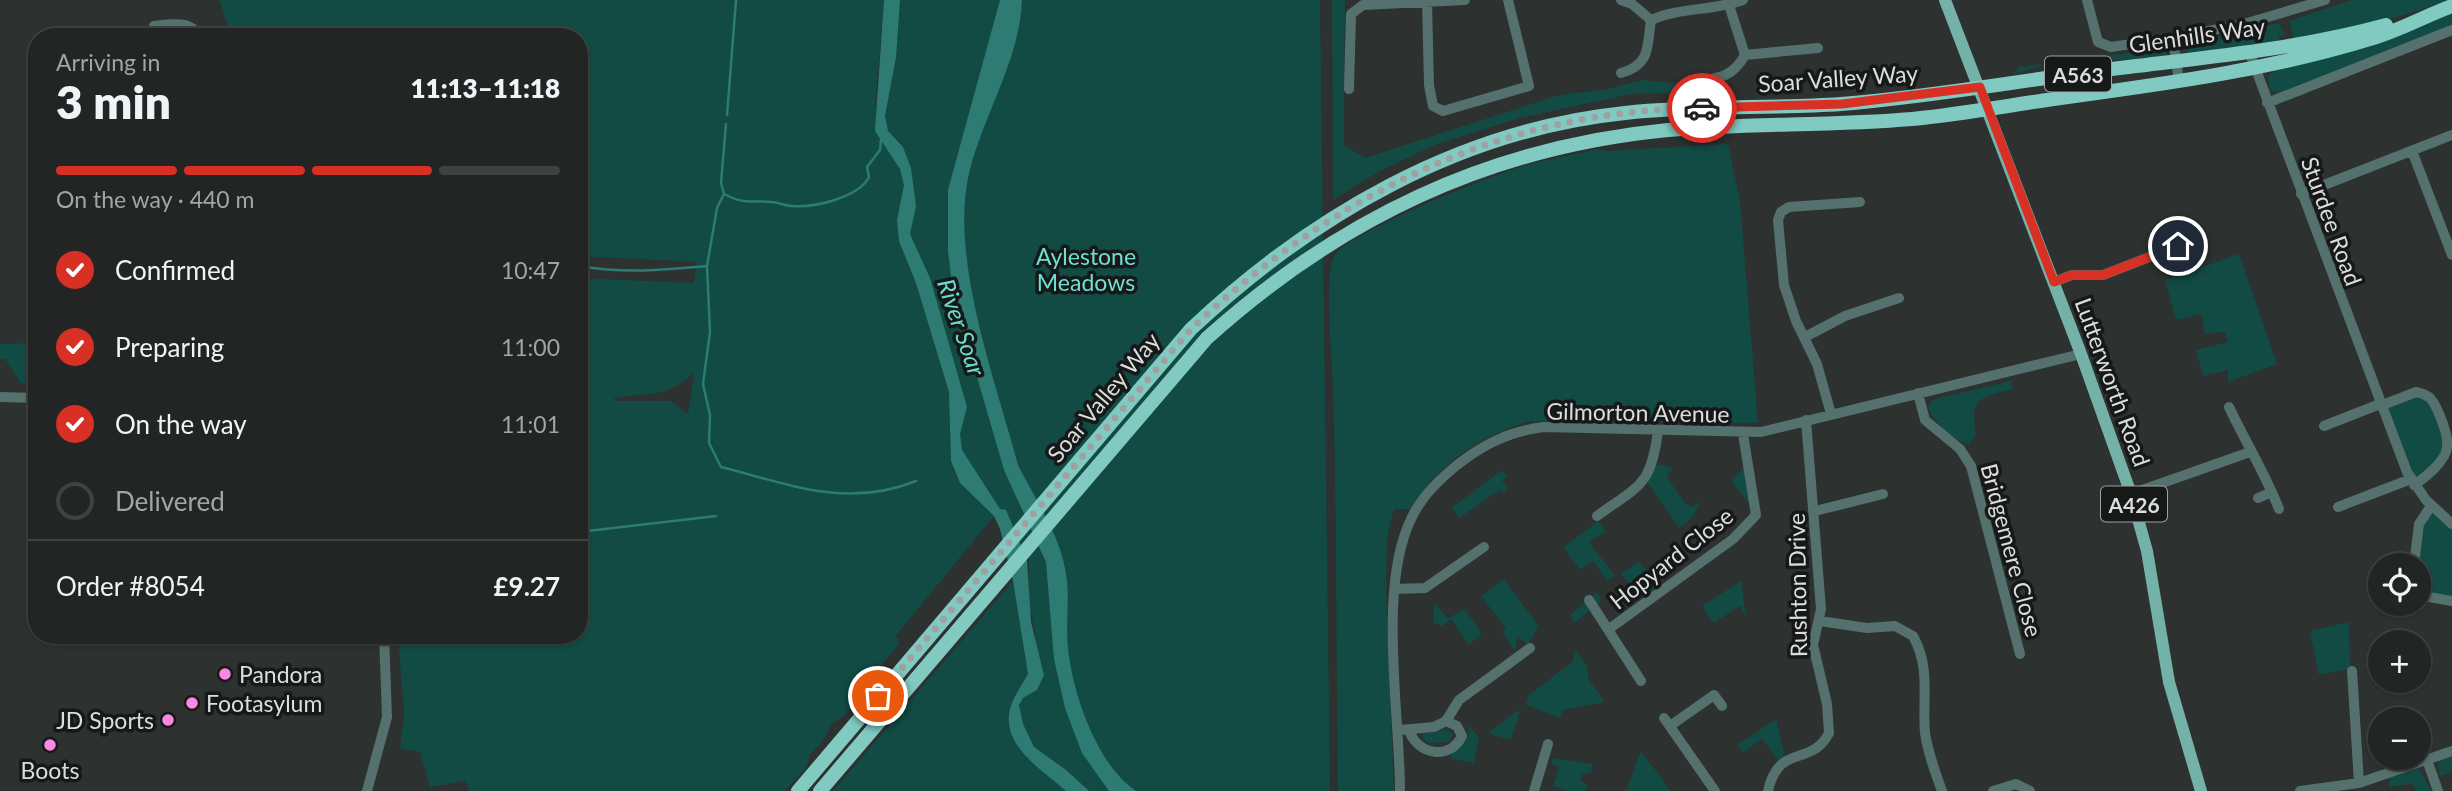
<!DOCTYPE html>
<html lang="en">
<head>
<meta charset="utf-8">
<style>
	body { margin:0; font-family:Lato,sans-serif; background:#2a2d2c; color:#f1f3f6; height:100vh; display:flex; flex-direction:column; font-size:26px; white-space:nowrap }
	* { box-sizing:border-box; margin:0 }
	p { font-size:23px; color:#a2a5a6 }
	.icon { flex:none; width:38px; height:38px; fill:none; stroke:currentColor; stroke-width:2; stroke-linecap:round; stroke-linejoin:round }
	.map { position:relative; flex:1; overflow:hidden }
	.sheet { position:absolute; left:28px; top:28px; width:560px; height:616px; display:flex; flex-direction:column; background:#222524; border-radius:28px; box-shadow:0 2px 5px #0004,0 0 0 2px #3f4241 }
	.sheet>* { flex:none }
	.fabs { position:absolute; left:2368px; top:553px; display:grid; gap:14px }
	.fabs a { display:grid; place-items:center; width:63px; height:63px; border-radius:50%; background:#222524; box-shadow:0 2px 5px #0004,0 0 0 2px #3f4241; font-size:35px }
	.pin { position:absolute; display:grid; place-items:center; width:60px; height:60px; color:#fff; margin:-30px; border:4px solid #fff; border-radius:50%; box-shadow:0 2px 7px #0007 }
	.courier { position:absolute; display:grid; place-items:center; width:70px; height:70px; margin:-35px; border:5px solid #d93025; border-radius:50%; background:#fff; color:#222; box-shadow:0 2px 9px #0007 }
	.head em { font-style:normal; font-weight:800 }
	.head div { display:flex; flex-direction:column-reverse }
	.head { display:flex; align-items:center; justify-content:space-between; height:119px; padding:0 28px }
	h1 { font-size:46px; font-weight:800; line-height:52px }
	.bar { display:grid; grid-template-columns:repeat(4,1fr); gap:10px 7px; align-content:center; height:84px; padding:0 28px }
	.bar i { height:9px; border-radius:5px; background:#3f4241 }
	.bar .selected { background:#d93025 }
	.bar p { grid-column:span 4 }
	.line { display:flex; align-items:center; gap:18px; padding:0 28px; border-top:2px solid #3f4241 }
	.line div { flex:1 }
	ol { padding:0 28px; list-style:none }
	li { display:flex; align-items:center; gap:21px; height:77px }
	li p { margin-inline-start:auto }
	li .icon { padding:7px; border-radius:50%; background:#d93025; color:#fff; stroke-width:4 }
	li:last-child { color:#a2a5a6 }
	li i { width:38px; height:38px; border:4px solid #3f4241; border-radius:50% }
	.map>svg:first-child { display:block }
</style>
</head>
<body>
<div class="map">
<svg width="2452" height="791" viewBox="0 0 2452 791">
	<rect width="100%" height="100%" fill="#2d3130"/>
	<path fill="#124a44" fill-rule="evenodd" d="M 219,0 L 884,0 L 875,111 L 890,0 L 1320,0 L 1330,791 L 1085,791 L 1034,747 C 1026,739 1014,709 1022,699 C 1025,695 1033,693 1037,690 L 1035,633 L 1028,598 L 1029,558 L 999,513 L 952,467 L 960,483 L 994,516 L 894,638 L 897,638 L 899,644 L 875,673 L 861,683 L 858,698 L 845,715 L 832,724 L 822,742 L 810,754 L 806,768 L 784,791 L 469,791 L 466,781 L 430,787 L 420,752 L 400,748 L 404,713 L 398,635 L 579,635 L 579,278 L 694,283 L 697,262 L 579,256 L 579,37 L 232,37 ZM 694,372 L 688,414 L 671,401 L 615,401 L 614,398 C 647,392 669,399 694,372 Z
		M 1332,0 L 1345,0 L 1344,145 L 1365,158 L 1559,95 L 1608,89 L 1642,80 L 1684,84 L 1688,92 L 1631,94 L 1520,118 L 1437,144 L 1380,171 L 1333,200 Z
		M 2352,0 L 2452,0 L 2360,28 L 2294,40 L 2289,21 Z
		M 2452,13 L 2452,26 L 2281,93 L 2270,91 L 2268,76 L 2276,69 Z
		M 2279,23 L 2285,35 L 2279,36 L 2279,41 L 2189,54 L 2180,46 Z
		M 2158,50 L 2168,51 L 2164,56 L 2084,63 L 2086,58 Z
		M 2050,64 L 2013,74 L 2019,67 Z
		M 1728,144 L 1740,201 L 1758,423 L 1531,421 C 1479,436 1440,463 1410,509 L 1394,509 L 1387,538 L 1386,597 L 1394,791 L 1338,791 C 1336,657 1337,522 1333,388 C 1332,362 1324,274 1334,256 C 1347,233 1490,176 1520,167 C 1545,160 1572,155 1597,149 L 1605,151 Z
		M 2239,254 L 2277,364 L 2228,382 L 2228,370 L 2203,376 L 2196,350 L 2228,342 L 2225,332 L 2205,334 L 2201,314 L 2176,320 L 2165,280 Z
		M 33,343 L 37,383 L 21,383 L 5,359 L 0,359 L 0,344 Z
		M 2011,381 L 2013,389 C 1978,397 1970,400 1976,436 L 1969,444 C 1953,441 1933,422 1928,407 L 1934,399 Z
		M 2416,392 L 2430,397 L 2447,451 L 2414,485 L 2380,406 Z
		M 1654,464 L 1673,467 L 1667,477 L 1685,503 L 1693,507 L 1702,500 L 1691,519 L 1679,528 L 1645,479 Z
		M 1746,466 L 1753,509 L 1731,480 Z
		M 1502,470 L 1507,477 L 1502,481 L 1508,487 L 1503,493 L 1500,490 L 1459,518 L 1451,508 Z
		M 2431,506 L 2452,527 L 2452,598 L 2419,595 L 2418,537 Z
		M 1598,521 L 1606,531 L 1589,542 L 1615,576 L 1607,581 L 1593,561 L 1580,570 L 1563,548 Z
		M 1639,561 L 1659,585 L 1641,598 L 1621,574 Z
		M 1504,579 L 1538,625 L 1532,639 L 1526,644 L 1518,636 L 1515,651 L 1502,632 L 1506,628 L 1481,596 Z
		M 1013,581 L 1028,674 C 1021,687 1011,699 1009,714 C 1005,742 1048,774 1066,791 L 833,791 Z
		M 1741,581 L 1746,617 L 1740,606 L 1714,623 L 1702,606 Z
		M 1597,592 L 1602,601 L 1574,623 L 1570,615 Z
		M 1434,602 L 1448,618 L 1465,609 L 1482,634 L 1469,645 L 1451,619 L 1442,626 L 1433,623 Z
		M 2349,622 L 2350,669 L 2319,675 L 2310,631 Z
		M 1576,650 L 1587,666 L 1589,680 L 1605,702 L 1563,710 L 1560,718 L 1526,705 L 1528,696 L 1572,662 Z
		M 1517,711 L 1520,711 L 1511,740 L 1488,733 Z
		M 1776,719 L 1785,757 L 1779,761 L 1762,739 L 1743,753 L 1737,745 Z
		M 1468,724 L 1479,737 L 1474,763 L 1451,759 L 1452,753 L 1469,736 Z
		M 1447,729 L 1453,734 L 1449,742 L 1428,743 L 1423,738 L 1423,734 Z
		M 1641,751 L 1671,791 L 1626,791 Z
		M 2452,754 L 2452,772 L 2440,776 L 2438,761 Z
		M 1553,758 L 1593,764 L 1591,773 L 1582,774 L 1580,781 L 1587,784 L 1586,791 L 1568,791 L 1553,786 L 1559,767 L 1551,763 Z
		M 2419,769 L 2431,791 L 2416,791 L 2413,783 L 2390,787 L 2389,777 Z"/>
	<path fill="#2e7b73" d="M 884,0 L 900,0 L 896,57 L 885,116 L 888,131 L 903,147 L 911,168 L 916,206 L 910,234 L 930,278 L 967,407 L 960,434 L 962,450 L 1000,509 L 1006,510 L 1027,560 L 1031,622 L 1044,675 L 1037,690 L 1023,698 L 1019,705 L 1023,724 L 1034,747 L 1066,770 L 1089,791 L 1066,791 C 1044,771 1005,749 1009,714 C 1011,699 1021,687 1028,674 L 1013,581 L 1000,529 L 994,516 L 960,483 L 951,461 L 949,392 L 916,283 L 899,241 L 897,220 L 904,185 L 900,169 L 875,131 Z
		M 1000,0 L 1022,0 C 1020,61 981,118 968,178 C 951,263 996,382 1018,465 C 1034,497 1058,532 1065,568 C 1071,595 1065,622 1068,649 C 1073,694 1097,765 1136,791 L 1109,791 L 1082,753 L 1065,708 L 1054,659 L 1046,562 L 1004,470 L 953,294 L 948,250 L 948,190 Z"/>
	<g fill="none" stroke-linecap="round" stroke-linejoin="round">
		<path stroke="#2e7b73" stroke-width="2.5" d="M 727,115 L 736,0
			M 724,194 L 721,183 L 726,124
			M 579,266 C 627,274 660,270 707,266 L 717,208 L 724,194 C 745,205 750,200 771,202 C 778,202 785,206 792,206 C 815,208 859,197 869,177 L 867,167 L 880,150 L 881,140
			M 707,266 L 710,332 L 703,384 L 710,415 L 709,443 L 721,467 C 789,484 846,509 916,481
			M 579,532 L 716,516"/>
		<path stroke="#54716d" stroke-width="10" d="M 1621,0 L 1632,4 L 1651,20 C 1681,7 1713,11 1743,0
			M 2087,0 L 2098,42 L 2111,47 L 2172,38 L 2177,41 L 2183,36 L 2244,24 L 2325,0
			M 1427,2 L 1429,85 L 1433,106 L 1443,111 L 1529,86 L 1508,0
			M 1729,5 L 1745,55 L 1818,48
			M 154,26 C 170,24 192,20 199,37
			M 2177,41 L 2174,47 L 2179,81
			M 2249,51 L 2407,472 L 2426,500 L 2452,524
			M 1621,73 C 1651,65 1647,46 1651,20
			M 1699,81 C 1721,78 1733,76 1745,55
			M 1349,89 L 1351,14 L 1363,5 L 1465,0
			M 2267,103 L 2452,30
			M 2412,151 L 2452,255
			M 2301,194 L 2452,135
			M 2054,282 L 2072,275 L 2103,275 L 2178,246 L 2180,243 L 2173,223
			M 1805,337 L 1845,316 L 1899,298
			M 1918,393 L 1925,420 L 1960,449 L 1971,466 L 2020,654
			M 0,397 L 37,398
			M 2380,406 L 2416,392 C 2421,393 2427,395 2431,399 C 2438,408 2449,436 2447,447 C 2446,461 2425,478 2414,485
			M 2229,407 C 2245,441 2265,473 2279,509
			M 1831,414 L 1817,364 L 1796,321 L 1784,285 L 1778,220 L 1781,212 L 1789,207 L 1860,202
			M 2324,426 L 2380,404
			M 2131,494 L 2250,452
			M 2258,498 L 2272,492
			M 2338,507 L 2411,479
			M 1815,511 L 1883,494
			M 1597,516 C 1640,485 1651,486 1658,431
			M 2414,565 L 2419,524 L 2431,506
			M 1395,589 L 1425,588 L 1484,547
			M 2418,595 L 2452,601
			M 1589,600 L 1641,681
			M 1820,621 L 1867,628 L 1895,626 L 1913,636 C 1931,668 1922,699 1925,733 C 1928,753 1935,772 1942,791
			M 1609,629 L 1733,539 L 1756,515 L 1743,434
			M 2352,671 L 2359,783
			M 1664,718 L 1715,791
			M 1670,726 L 1714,695 L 1722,706
			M 1400,730 L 1434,727 L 1446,721 L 1459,700 L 1530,648
			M 1409,730 C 1417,755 1450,761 1462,736 L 1457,726 L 1446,721
			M 2427,760 L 2438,791
			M 367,791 L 387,717 L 384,635
			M 1400,791 C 1400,713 1377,586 1412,517 C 1422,496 1439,480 1457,465 C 1484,444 1508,432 1543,427 L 1761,432 L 2081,354
			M 1534,791 L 1548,744
			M 1768,791 C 1779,742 1811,768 1829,733 L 1827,704 L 1813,645 L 1821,609 L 1806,420
			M 1993,791 L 2016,784 L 2030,791
			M 2300,791 L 2359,783 L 2452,751"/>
		<path stroke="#74b1a9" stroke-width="12" d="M 1945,0 L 2081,354 L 2131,494 L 2147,551 L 2169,682 L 2201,791"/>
		<path stroke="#80cac1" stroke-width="14" d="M 798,791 L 1191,329 C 1311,216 1459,130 1625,113 C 1697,105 1769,109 1841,104 C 1929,97 2017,81 2105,70 C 2198,58 2295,50 2386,25
			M 820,791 L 1207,338 C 1339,219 1489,147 1668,130 C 1749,123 1830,126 1912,119 C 1964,114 2016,104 2068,97 C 2171,83 2273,69 2373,38 C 2400,30 2425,16 2452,6"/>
	</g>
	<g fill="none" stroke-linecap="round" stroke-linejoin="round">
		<path stroke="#9fa1a1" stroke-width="7" stroke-dasharray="0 12.6" d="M 878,696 L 1191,329 C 1334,194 1503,110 1702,108"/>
		<path stroke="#d93025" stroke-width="9" d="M 1702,108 L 1842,104 L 1980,87 L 2054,282 L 2072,275 L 2103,275 L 2178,246"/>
	</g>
	<g fill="#fc86e3" stroke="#171818" stroke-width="2.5">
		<circle cx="225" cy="674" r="7"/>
		<circle cx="192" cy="703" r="7"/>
		<circle cx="168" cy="720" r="7"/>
		<circle cx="50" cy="745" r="7"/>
	</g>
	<g text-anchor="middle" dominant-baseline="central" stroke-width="7" stroke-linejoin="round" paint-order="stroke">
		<g fill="#171818" stroke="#a1a3a3" stroke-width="2">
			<rect x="2045" y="56.5" width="66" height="35" rx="5"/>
			<rect x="2101" y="486.5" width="66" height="35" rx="5"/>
		</g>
		<g font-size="21" font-weight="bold" fill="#dcdede">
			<text x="2078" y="74">A563</text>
			<text x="2134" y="504">A426</text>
		</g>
		<g font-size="23" fill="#dcdede" stroke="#171818">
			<text transform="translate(2197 35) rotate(-8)">Glenhills Way</text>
			<text transform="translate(1838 78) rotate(-4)">Soar Valley Way</text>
			<text transform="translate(2332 221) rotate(70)">Sturdee Road</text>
			<text transform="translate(2113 382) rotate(70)">Lutterworth Road</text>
			<text transform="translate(1103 397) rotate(-50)">Soar Valley Way</text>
			<text transform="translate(1638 412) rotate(1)">Gilmorton Avenue</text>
			<text transform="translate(2012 550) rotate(75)">Bridgemere Close</text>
			<text transform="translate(1671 558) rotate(-38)">Hopyard Close</text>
			<text transform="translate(1797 585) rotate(-91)">Rushton Drive</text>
		</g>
		<g font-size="23" fill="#6edfd3" stroke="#171818">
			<text x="1086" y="256">Aylestone<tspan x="1086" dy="26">Meadows</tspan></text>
		</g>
		<g font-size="23" fill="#dcdede" stroke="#171818" text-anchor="start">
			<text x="239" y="674">Pandora</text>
			<text x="206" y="703">Footasylum</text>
			<text x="154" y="720" text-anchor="end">JD Sports</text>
			<text x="50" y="770" text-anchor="middle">Boots</text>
		</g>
		<g font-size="24" font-style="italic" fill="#6adbcf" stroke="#171818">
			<text transform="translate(962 327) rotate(71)">River Soar</text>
		</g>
	</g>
</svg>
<div class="fabs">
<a><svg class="icon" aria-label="locate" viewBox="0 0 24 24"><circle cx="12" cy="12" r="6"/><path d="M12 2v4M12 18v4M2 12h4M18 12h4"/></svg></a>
<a>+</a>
<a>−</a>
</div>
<div class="pin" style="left:878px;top:696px;background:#ea580c"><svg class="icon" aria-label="bag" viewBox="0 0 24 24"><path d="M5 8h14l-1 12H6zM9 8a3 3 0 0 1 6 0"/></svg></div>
<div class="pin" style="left:2178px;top:246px;background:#1f2937"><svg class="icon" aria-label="home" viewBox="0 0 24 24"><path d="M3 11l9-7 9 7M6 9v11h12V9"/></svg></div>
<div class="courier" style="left:1702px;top:108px"><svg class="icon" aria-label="car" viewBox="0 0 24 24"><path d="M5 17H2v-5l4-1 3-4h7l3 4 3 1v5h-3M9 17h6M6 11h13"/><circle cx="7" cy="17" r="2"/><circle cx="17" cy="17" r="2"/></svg></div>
<section class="sheet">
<div class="head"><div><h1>3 min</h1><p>Arriving in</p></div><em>11:13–11:18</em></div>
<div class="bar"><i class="selected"></i><i class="selected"></i><i class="selected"></i><i></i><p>On the way · 440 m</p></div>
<ol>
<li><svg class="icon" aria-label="check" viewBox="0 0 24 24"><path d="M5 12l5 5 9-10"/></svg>Confirmed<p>10:47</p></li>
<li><svg class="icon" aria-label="check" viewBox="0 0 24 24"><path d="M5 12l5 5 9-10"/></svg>Preparing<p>11:00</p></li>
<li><svg class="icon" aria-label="check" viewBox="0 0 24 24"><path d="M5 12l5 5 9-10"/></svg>On the way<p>11:01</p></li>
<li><i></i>Delivered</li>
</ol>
<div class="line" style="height:91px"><div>Order #8054</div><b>£9.27</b></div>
</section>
</div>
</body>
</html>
